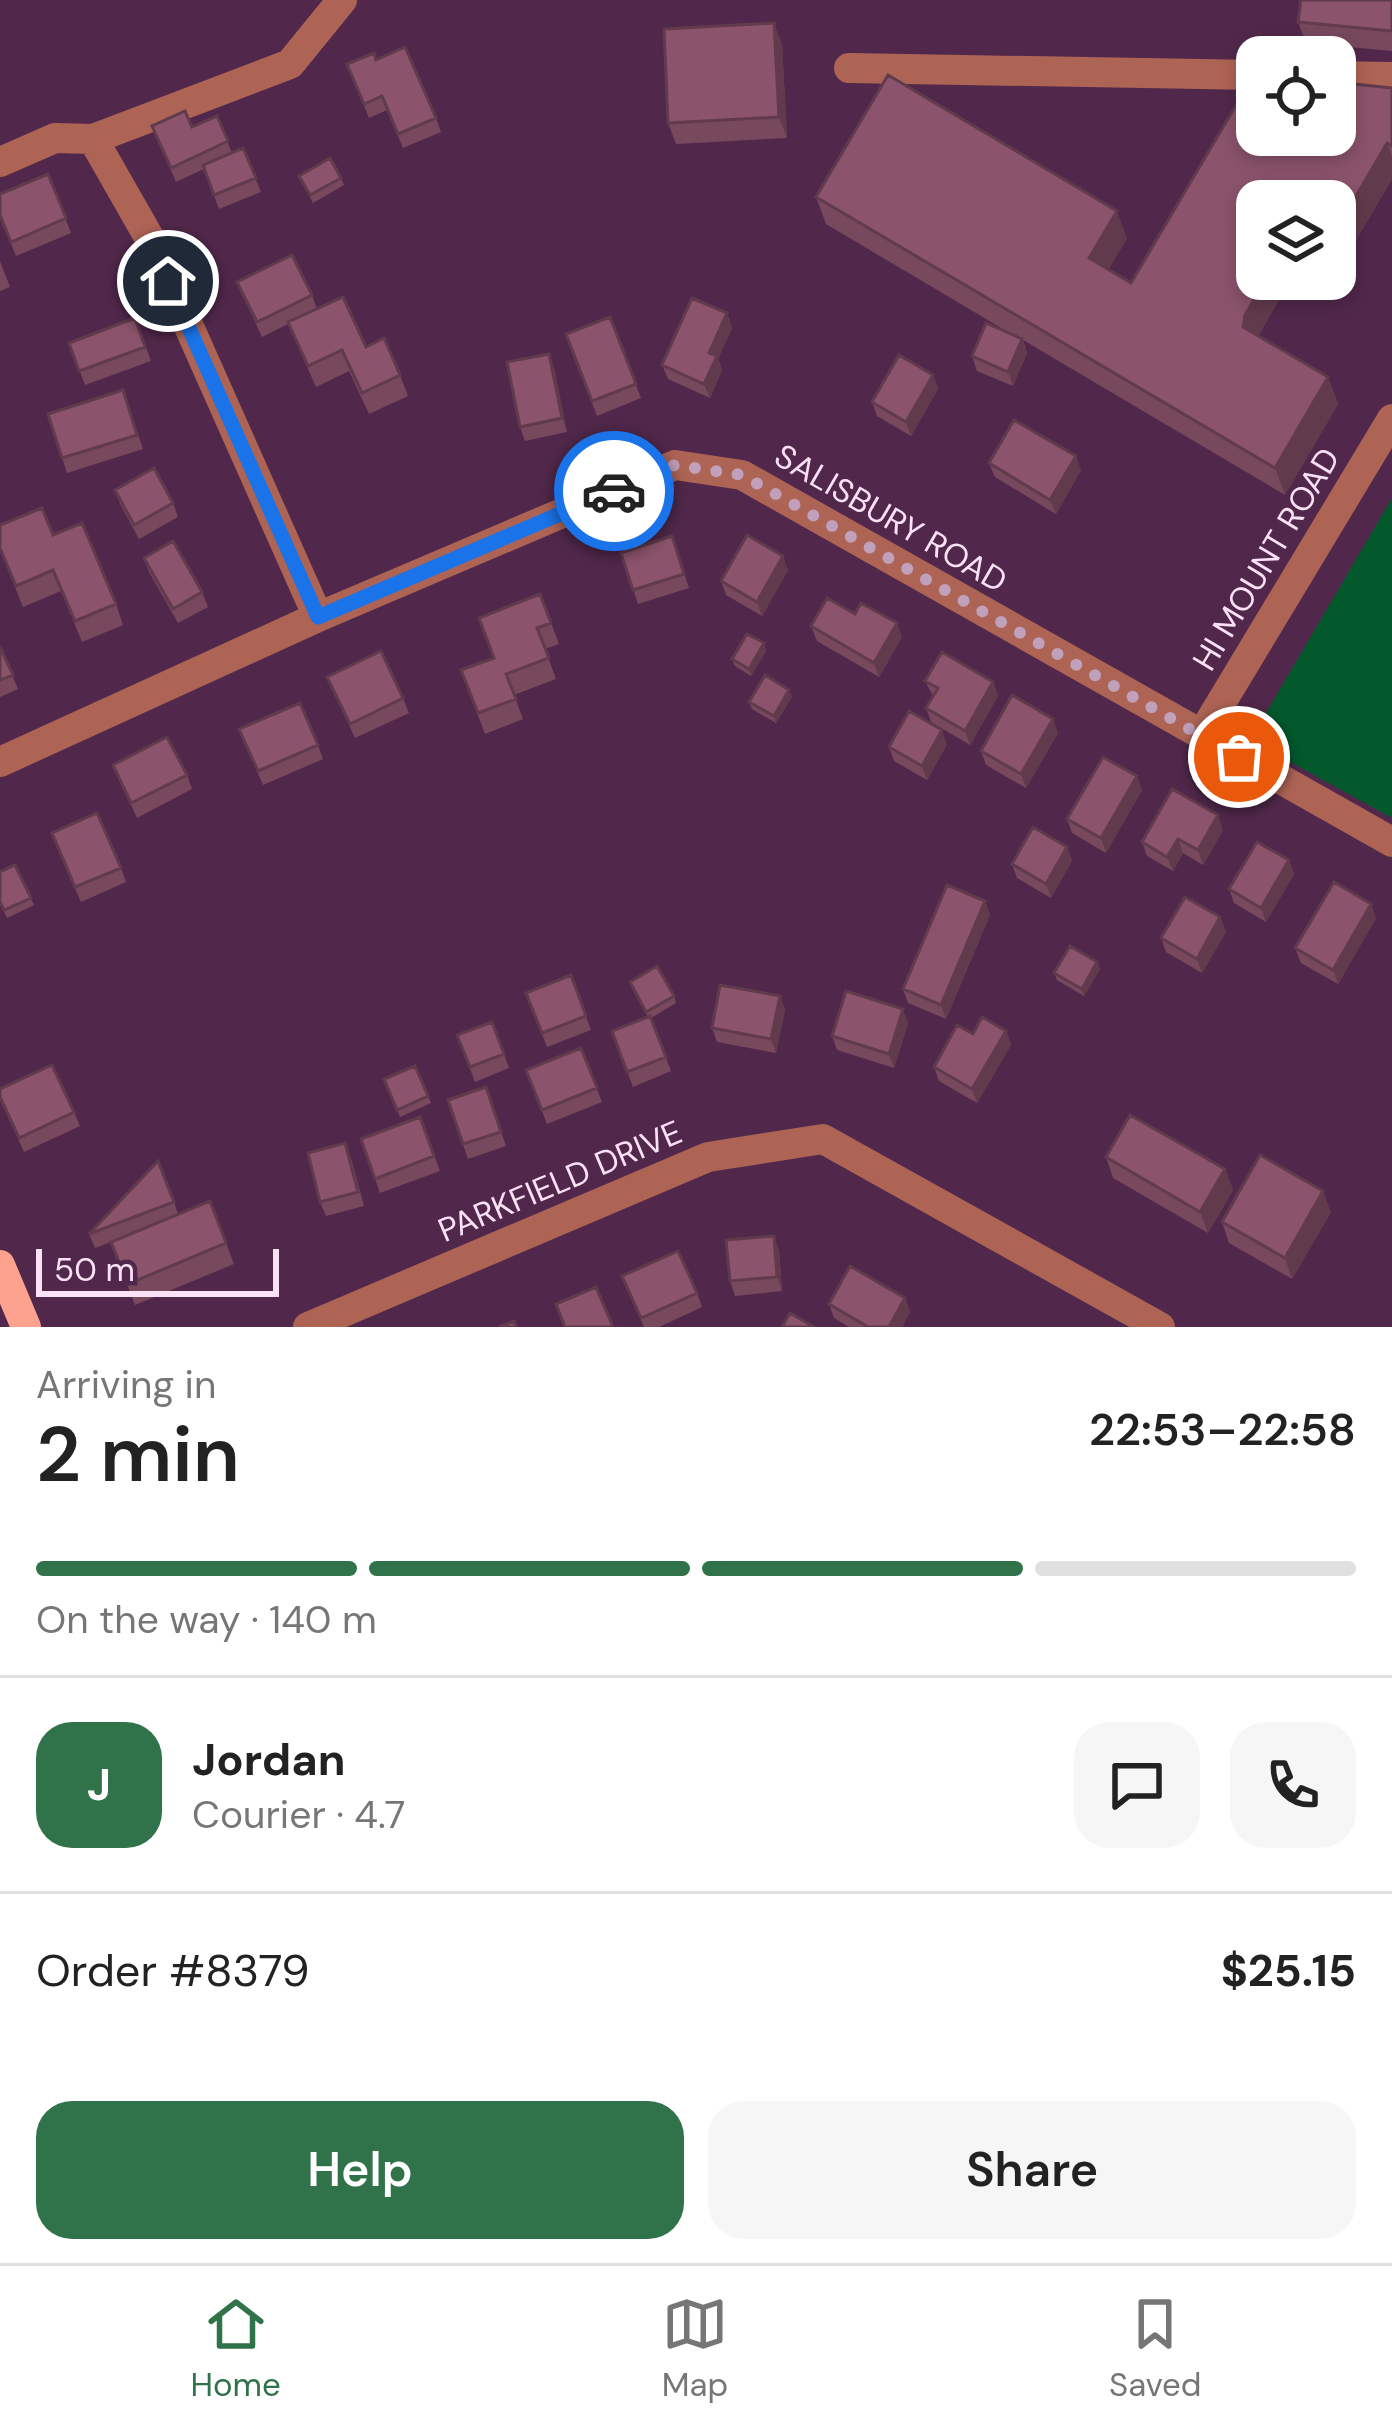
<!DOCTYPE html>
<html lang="en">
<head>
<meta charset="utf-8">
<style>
	body { margin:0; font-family:"DM Sans",sans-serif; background:#f6f6f6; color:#222; height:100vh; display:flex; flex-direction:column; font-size:45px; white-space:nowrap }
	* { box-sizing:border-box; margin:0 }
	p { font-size:39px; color:#767676 }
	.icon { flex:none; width:66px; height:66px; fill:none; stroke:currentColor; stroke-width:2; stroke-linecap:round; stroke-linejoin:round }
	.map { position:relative; height:1327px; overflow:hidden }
	.drawer { display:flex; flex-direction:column; background:#fff; flex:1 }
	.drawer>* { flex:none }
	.fabs { position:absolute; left:1236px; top:36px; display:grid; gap:24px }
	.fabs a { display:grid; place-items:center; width:120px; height:120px; border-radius:24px; background:#fff; box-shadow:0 6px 18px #0003; font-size:60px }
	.scale { position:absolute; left:36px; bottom:30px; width:243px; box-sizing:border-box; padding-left:12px; border:6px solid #fbe1f6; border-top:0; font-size:33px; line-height:42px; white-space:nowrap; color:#fbe1f6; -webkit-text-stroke:9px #51284b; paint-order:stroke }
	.pin { position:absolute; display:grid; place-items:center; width:102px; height:102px; color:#fff; margin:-51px; border:6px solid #fff; border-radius:50%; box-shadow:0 3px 12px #0007 }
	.courier { position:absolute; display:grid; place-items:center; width:120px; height:120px; margin:-60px; border:9px solid #1a73e8; border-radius:50%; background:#fff; color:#222; box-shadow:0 3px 15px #0007 }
	.head em { font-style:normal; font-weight:600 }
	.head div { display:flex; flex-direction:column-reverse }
	.head { display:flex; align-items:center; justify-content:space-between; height:204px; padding:0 36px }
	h1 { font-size:78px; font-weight:600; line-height:90px }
	.bar { display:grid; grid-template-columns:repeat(4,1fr); gap:18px 12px; align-content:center; height:144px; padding:0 36px }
	.bar i { height:15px; border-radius:9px; background:#e0e0e0 }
	.bar .selected { background:#30734a }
	.bar p { grid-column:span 4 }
	.line { display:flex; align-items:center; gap:30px; padding:0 36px; border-top:3px solid #e0e0e0 }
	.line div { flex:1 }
	.round { display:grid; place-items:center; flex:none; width:126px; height:126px; border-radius:36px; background:#f6f6f6 }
	.primary-button { display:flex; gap:24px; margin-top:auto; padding:24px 36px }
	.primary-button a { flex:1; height:138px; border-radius:36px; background:#30734a; color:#fff; font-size:48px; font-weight:600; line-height:138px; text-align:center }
	.primary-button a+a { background:#f6f6f6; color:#222 }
	.tabs { display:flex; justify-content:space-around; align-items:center; height:168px; border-top:3px solid #e0e0e0; background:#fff; font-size:33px; color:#767676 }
	.tabs a { display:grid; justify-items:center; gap:6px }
	.tabs .selected { color:#30734a }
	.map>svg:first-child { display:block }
</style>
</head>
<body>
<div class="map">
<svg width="1392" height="1327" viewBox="0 0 1392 1327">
	<rect width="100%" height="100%" fill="#51284b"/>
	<path fill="#03592c" d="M 1392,498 L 1392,818 L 1250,740 Z"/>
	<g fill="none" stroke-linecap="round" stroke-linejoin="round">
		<path stroke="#ae6455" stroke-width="30" d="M 849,68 L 1257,75
			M 1335,76 L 1392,77
			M 93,139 L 150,239 L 318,617
			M 0,162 L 55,138 L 93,139 L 290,64 L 342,0
			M 1201,736 L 1392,419
			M 0,762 L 318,617 L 675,465 L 742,475 L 1392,842
			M 308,1327 L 708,1157 L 823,1139 L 1160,1327"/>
		<path stroke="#fca28f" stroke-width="30" d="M 0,1265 L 26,1327"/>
	</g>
	<path fill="#78485d" d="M 1392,0 L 1392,51 L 1306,43 L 1298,22 Z
		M 782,44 L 787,138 L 676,144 L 668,123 Z
		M 376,60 L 436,118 L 441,132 L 403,148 L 387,110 L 369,118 L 347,64 Z
		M 1392,88 L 1392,179 L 1352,247 L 1335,237 L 1335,201 L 1257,201 L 1257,279 L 1291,279 L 1258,336 L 1328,377 L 1338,404 L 1285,495 L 1023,340 L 1027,353 L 1013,386 L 977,371 L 972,356 L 1013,335 L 826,224 L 816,197 L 1127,238 L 1108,270 L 1131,283 Z
		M 217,116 L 232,153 L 243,148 L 261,192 L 219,209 L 204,169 L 176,182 L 152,126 L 192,127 Z
		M 48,174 L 71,233 L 16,256 L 0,216 Z
		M 299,176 L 341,178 L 344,185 L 313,203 Z
		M 0,261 L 10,287 L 0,291 Z
		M 237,282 L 312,295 L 317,309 L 400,375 L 408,396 L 369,414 L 349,371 L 316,387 L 288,324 L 262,337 Z
		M 727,313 L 732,328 L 718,359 L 722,370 L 710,398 L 668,379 L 662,365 Z
		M 610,317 L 641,398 L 597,416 L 566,334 Z
		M 135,318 L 151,361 L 85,385 L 69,343 Z
		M 554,368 L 567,432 L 525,441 L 520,427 Z
		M 933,375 L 938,389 L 911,436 L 877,416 L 872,402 Z
		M 123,390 L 143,449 L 67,473 L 48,414 Z
		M 989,463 L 1081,470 L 1056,514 L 995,477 Z
		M 115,490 L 173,503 L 178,517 L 139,539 L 120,504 Z
		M 53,535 L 116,604 L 123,625 L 82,642 L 61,591 L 23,607 L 0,550 Z
		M 672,536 L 689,588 L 638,604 L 621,553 Z
		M 144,558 L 202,592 L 208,607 L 178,623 L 149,572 Z
		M 788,570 L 762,616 L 726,595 L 721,581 Z
		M 540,594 L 559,644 L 545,649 L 556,679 L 514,695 L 523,719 L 485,734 L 461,670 L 493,658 Z
		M 855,614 L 902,637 L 879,677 L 817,641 L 811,626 Z
		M 764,643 L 766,651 L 751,676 L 735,666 L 732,659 Z
		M 0,647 L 18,689 L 0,697 Z
		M 327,677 L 403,698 L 409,713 L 355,738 Z
		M 925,681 L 993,682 L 998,696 L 970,745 L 931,722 L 926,708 L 933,696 Z
		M 792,697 L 776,723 L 752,709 L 749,702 Z
		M 239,729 L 318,745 L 323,759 L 263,785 Z
		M 1058,733 L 1026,788 L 986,765 L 981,751 Z
		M 947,744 L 927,780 L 894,761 L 889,747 Z
		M 113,765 L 187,775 L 192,789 L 137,818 Z
		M 1142,790 L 1106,853 L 1072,833 L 1067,819 Z
		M 1223,830 L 1203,865 L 1183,853 L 1173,871 L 1147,856 L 1142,842 Z
		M 57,847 L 121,868 L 126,882 L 81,902 Z
		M 1067,847 L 1072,861 L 1051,898 L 1017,878 L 1012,864 Z
		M 1289,860 L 1294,874 L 1266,922 L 1234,903 L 1229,889 Z
		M 15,865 L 34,905 L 7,918 L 0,903 Z
		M 985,901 L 990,915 L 946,1019 L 908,1003 L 903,989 Z
		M 1220,917 L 1226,932 L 1202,973 L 1166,952 L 1161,938 Z
		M 1376,918 L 1338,984 L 1301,963 L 1295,948 Z
		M 1100,969 L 1084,996 L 1057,980 L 1054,973 Z
		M 571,975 L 591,1030 L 547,1047 L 526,993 Z
		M 630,982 L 674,996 L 676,1003 L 651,1018 L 671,1071 L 633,1087 L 612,1031 L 648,1017 Z
		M 780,996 L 785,1010 L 776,1053 L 717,1042 L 712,1028 Z
		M 492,1022 L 509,1068 L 475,1082 L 457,1035 Z
		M 908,1023 L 894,1068 L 837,1050 L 832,1036 Z
		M 1006,1031 L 1011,1045 L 977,1103 L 939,1081 L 934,1067 L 973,1034 Z
		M 581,1048 L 602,1102 L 547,1124 L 526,1070 Z
		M 415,1066 L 431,1103 L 400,1117 L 384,1079 Z
		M 486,1087 L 506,1146 L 468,1159 L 448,1100 Z
		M 0,1099 L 74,1112 L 80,1126 L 24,1152 Z
		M 420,1117 L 440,1171 L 380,1193 L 361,1139 Z
		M 1106,1157 L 1225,1169 L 1233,1190 L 1208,1233 L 1113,1178 Z
		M 351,1158 L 364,1206 L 326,1216 L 320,1202 Z
		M 210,1201 L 234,1264 L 135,1305 L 111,1242 L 95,1248 L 89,1234 L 174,1202 L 178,1214 Z
		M 1331,1212 L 1292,1279 L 1229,1243 L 1222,1222 Z
		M 779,1250 L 782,1291 L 735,1296 L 730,1281 Z
		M 622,1276 L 697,1293 L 702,1307 L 659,1327 L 644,1327 Z
		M 905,1298 L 910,1312 L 902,1327 L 849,1327 L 834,1318 L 829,1304 Z"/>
	<path fill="#613b4c" d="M 774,23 L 782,44 L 787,138 L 779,117 Z
		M 1387,143 L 1392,156 L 1392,179 L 1352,247 L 1342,220 Z
		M 1117,211 L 1127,238 L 1099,285 L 1089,258 Z
		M 1266,279 L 1291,279 L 1254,342 L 1243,327 L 1245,315 Z
		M 727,313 L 732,328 L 718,359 L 722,370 L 710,398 L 704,384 L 709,353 Z
		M 1022,339 L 1027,353 L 1013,386 L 1008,372 Z
		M 549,354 L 554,368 L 567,432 L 562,418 Z
		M 933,375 L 938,389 L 911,436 L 906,422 Z
		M 1328,377 L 1338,404 L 1285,495 L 1275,468 Z
		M 1076,456 L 1081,470 L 1056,514 L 1050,500 Z
		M 783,556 L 788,570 L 762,616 L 757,602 Z
		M 897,623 L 902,637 L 879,677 L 874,663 Z
		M 764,643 L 766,651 L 751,676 L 749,669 Z
		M 993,682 L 998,696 L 970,745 L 965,731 Z
		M 789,690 L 792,697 L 776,723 L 774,716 Z
		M 1053,719 L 1058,733 L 1026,788 L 1021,774 Z
		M 942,730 L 947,744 L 927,780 L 922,766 Z
		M 1137,776 L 1142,790 L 1106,853 L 1101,838 Z
		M 1218,815 L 1223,830 L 1203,865 L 1198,850 Z
		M 1178,839 L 1183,853 L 1173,871 L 1167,857 Z
		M 1067,847 L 1072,861 L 1051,898 L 1046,884 Z
		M 1289,860 L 1294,874 L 1266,922 L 1261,908 Z
		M 985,901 L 990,915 L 946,1019 L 941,1005 Z
		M 1371,904 L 1376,918 L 1338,984 L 1333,970 Z
		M 1220,917 L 1226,932 L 1202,973 L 1197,959 Z
		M 1097,962 L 1100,969 L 1084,996 L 1082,989 Z
		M 780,996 L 785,1010 L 776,1053 L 771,1039 Z
		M 903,1009 L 908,1023 L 894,1068 L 889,1054 Z
		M 1006,1031 L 1011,1045 L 977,1103 L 972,1089 Z
		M 1225,1169 L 1233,1190 L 1208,1233 L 1200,1212 Z
		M 1323,1191 L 1331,1212 L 1292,1279 L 1285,1258 Z
		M 774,1236 L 779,1250 L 782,1291 L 777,1277 Z
		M 905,1298 L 910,1312 L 902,1327 L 889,1327 Z"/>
	<path fill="#8b546c" stroke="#613b4c" stroke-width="3" d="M 1301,0 L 1392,0 L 1392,31 L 1298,22 Z
		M 774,23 L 779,117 L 668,123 L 664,29 Z
		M 405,47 L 436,118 L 398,134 L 382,96 L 364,104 L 347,64 L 374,53 L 376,60 Z
		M 1255,73 L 1257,74 L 1257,135 L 1335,135 L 1335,82 L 1392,88 L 1392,146 L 1387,143 L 1342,220 L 1335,216 L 1335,201 L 1257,201 L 1257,279 L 1266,279 L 1245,315 L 1243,327 L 1328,377 L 1275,468 L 816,197 L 888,75 L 1117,211 L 1089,258 L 1131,283 Z
		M 185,111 L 192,127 L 217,116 L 228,141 L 171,168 L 152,126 Z
		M 243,148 L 256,178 L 214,195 L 203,165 Z
		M 330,158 L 341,178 L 310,195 L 299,176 Z
		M 48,174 L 66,218 L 11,242 L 0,215 L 0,194 Z
		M 292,255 L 312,295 L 257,322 L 237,282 Z
		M 343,297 L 366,347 L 384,338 L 400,375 L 362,393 L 342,350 L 308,366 L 288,322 Z
		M 692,298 L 727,313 L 709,353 L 717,356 L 704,384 L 662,365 Z
		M 610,317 L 636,384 L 592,401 L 566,334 Z
		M 135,318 L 145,347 L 79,371 L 69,343 Z
		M 986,323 L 1022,339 L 1008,372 L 972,356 Z
		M 549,354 L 562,418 L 520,427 L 507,362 Z
		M 899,355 L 933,375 L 906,422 L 872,402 Z
		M 123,390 L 137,435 L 62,458 L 48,414 Z
		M 1014,420 L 1076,456 L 1050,500 L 989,463 Z
		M 154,468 L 173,503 L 134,525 L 115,490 Z
		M 42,508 L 53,535 L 82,523 L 116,604 L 75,621 L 53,570 L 16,586 L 0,548 L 0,525 Z
		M 747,535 L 783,556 L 757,602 L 721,581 Z
		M 672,536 L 684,574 L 633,590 L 621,553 Z
		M 173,541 L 202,592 L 173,609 L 144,558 Z
		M 540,594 L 551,623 L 537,628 L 549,658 L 506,674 L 516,699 L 478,713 L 461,670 L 494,658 L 479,618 Z
		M 827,598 L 855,614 L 861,603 L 897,623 L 874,663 L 811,626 Z
		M 747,634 L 764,643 L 749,669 L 732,659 Z
		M 0,647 L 13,675 L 0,680 Z
		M 381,651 L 403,698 L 350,724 L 327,677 Z
		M 942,652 L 993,682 L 965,731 L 926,708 L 938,688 L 925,681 Z
		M 765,675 L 789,690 L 774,716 L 749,702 Z
		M 1012,695 L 1053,719 L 1021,774 L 981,751 Z
		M 300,703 L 318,745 L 258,771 L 239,729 Z
		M 909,711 L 942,730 L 922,766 L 889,747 Z
		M 167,737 L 187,775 L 131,803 L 113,765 Z
		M 1103,757 L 1137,776 L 1101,838 L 1067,819 Z
		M 1172,789 L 1218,815 L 1198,850 L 1178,839 L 1167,857 L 1142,842 Z
		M 97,813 L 121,868 L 75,887 L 52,833 Z
		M 1033,827 L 1067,847 L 1046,884 L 1012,864 Z
		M 1257,842 L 1289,860 L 1261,908 L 1229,889 Z
		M 15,865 L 31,898 L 4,910 L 0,902 L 0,872 Z
		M 1334,882 L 1371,904 L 1333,970 L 1295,948 Z
		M 947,885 L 985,901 L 941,1005 L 903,989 Z
		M 1185,897 L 1220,917 L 1197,959 L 1161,938 Z
		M 1070,946 L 1097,962 L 1082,989 L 1054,973 Z
		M 657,966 L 674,996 L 646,1012 L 630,982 Z
		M 571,975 L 586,1016 L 542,1033 L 526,993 Z
		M 720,985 L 780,996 L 771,1039 L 712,1028 Z
		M 846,991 L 903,1009 L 889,1054 L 832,1036 Z
		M 650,1016 L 666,1057 L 627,1072 L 612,1031 Z
		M 982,1017 L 1006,1031 L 972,1089 L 934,1067 L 957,1025 L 973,1034 Z
		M 492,1022 L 504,1054 L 470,1067 L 457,1035 Z
		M 581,1048 L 597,1088 L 542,1110 L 526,1070 Z
		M 52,1065 L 74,1112 L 19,1138 L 0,1097 L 0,1089 Z
		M 415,1066 L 428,1096 L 397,1110 L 384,1079 Z
		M 486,1087 L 501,1132 L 463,1144 L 448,1100 Z
		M 1130,1115 L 1225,1169 L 1200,1212 L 1106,1157 Z
		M 420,1117 L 434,1156 L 375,1179 L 361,1139 Z
		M 345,1143 L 358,1192 L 320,1202 L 308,1153 Z
		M 1260,1155 L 1323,1191 L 1285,1258 L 1222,1222 Z
		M 158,1161 L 174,1202 L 89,1234 Z
		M 210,1201 L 226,1243 L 128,1284 L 111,1242 Z
		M 774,1236 L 777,1277 L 730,1281 L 726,1240 Z
		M 678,1251 L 697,1293 L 641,1318 L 622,1276 Z
		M 850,1266 L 905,1298 L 889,1327 L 868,1327 L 829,1304 Z
		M 596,1287 L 613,1327 L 565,1327 L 556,1304 Z
		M 790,1313 L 814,1327 L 782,1327 Z
		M 514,1321 L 516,1327 L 499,1327 Z"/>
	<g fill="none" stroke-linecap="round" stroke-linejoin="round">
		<path stroke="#c0a0ba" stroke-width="12" stroke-dasharray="0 21.6" d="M 614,491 L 675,465 L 742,475 L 1239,757"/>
		<path stroke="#1a73e8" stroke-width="15" d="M 168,281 L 318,617 L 614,491"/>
	</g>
	<g text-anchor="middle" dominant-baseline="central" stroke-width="10" stroke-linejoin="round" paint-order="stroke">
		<g font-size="33" fill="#fbe1f6" stroke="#51284b">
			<text transform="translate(891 518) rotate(30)">SALISBURY ROAD</text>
			<text transform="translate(1266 559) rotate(-59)">HI MOUNT ROAD</text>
			<text transform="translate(560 1181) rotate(-23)">PARKFIELD DRIVE</text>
		</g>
	</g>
</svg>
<div class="fabs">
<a><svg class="icon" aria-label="locate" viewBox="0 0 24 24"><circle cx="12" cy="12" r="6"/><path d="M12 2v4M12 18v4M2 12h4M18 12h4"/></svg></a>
<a><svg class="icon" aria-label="layers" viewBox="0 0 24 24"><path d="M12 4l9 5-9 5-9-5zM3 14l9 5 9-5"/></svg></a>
</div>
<div class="scale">50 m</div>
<div class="pin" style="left:1239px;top:757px;background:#ea580c"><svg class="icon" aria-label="bag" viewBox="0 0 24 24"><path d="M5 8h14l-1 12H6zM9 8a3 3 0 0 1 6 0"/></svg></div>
<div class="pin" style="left:168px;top:281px;background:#1f2937"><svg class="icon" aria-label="home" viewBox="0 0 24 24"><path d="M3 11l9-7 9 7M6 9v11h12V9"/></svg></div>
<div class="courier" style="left:614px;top:491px"><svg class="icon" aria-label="car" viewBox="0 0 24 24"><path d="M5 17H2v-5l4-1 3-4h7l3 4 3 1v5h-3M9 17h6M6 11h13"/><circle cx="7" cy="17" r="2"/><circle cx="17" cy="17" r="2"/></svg></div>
</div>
<section class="drawer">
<div class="head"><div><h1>2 min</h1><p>Arriving in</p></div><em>22:53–22:58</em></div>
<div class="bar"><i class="selected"></i><i class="selected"></i><i class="selected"></i><i></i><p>On the way · 140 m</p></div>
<div class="line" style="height:216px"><b class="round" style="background:#30734a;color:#fff">J</b><div><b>Jordan</b><p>Courier · 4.7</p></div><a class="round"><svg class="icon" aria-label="chat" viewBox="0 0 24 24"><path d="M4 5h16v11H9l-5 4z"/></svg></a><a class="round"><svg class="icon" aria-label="phone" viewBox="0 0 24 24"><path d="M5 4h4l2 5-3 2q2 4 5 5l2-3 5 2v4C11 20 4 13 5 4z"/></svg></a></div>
<div class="line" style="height:156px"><div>Order #8379</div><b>$25.15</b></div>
<div class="primary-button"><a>Help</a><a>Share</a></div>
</section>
<nav class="tabs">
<a class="selected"><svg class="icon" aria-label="home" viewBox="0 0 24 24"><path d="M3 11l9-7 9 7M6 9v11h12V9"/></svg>Home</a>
<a><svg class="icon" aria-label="map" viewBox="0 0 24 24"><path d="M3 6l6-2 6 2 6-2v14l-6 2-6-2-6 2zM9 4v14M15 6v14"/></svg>Map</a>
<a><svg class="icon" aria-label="saved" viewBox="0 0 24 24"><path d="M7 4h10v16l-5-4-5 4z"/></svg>Saved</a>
</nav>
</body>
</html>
